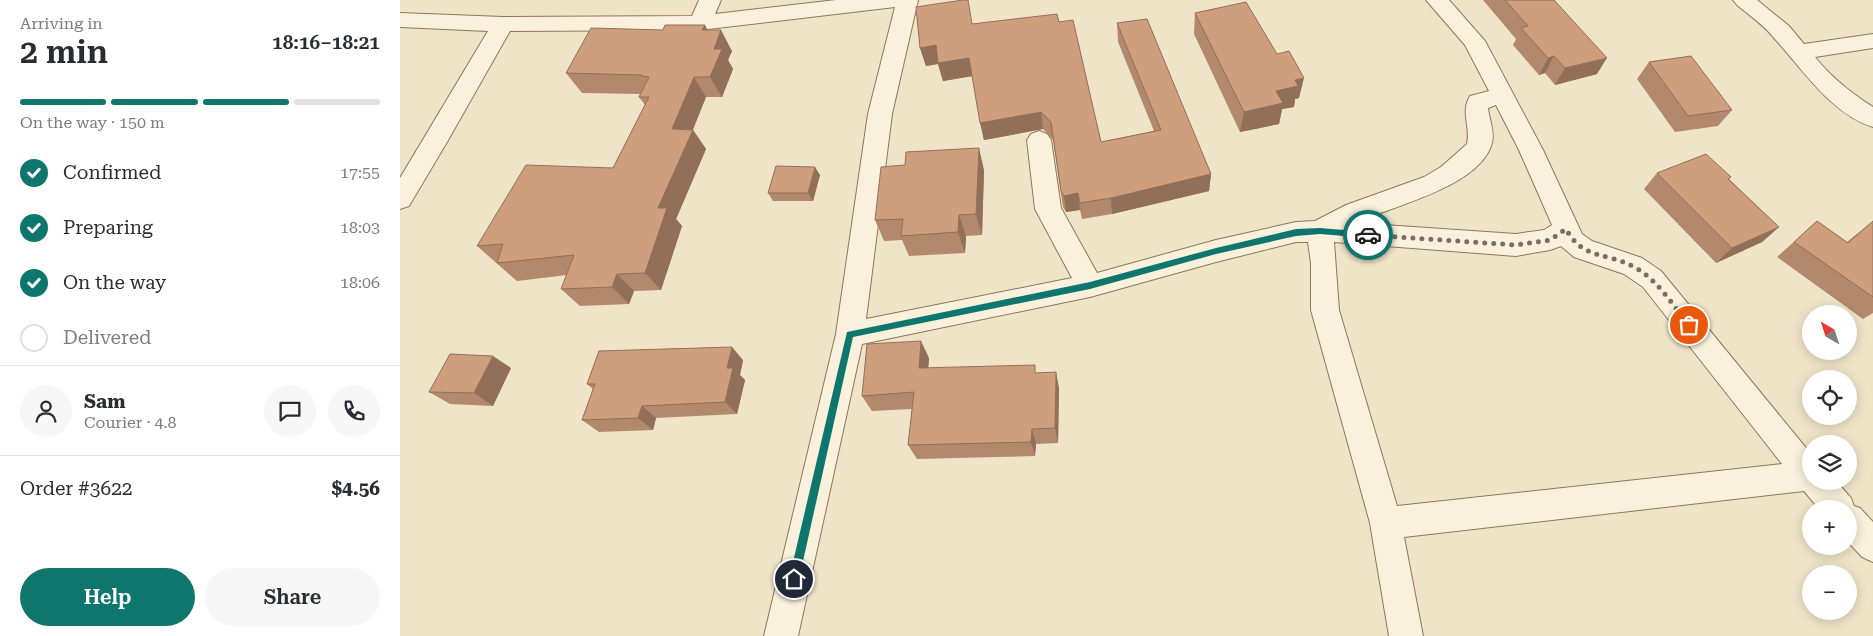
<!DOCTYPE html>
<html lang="en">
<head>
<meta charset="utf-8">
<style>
	body { margin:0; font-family:"Roboto Serif",serif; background:#f7f7f7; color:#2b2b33; height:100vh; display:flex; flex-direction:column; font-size:19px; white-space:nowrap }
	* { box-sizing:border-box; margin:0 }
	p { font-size:16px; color:#7c7c81 }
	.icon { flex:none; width:28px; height:28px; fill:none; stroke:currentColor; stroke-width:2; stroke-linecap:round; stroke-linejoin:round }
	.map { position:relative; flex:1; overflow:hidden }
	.sheet { display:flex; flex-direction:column; background:#fff; width:400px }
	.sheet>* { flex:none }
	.needle { width:32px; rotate:321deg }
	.fabs { position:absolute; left:1402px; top:305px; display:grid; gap:10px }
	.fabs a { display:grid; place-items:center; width:55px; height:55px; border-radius:50%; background:#fff; box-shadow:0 2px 12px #0003; font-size:25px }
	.pin { position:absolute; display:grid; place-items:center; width:42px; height:42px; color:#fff; margin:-21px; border:2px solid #fff; border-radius:50%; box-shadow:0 1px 5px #0007 }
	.courier { position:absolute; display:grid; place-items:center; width:50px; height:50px; margin:-25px; border:4px solid #0f766e; border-radius:50%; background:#fff; color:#222; box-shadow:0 1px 6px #0007 }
	.headline em { font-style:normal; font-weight:600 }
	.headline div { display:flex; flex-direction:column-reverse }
	.headline { display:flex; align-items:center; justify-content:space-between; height:85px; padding:0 20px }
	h1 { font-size:32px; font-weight:600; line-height:38px }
	.bar { display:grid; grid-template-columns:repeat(4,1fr); gap:8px 5px; align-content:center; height:60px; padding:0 20px }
	.bar i { height:6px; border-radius:4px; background:#e1e1e2 }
	.bar .on { background:#0f766e }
	.bar p { grid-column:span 4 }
	.line { display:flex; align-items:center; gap:12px; padding:0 20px; border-top:1px solid #e1e1e2 }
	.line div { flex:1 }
	.round { display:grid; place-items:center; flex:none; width:52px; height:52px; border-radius:26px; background:#f7f7f7 }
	ol { padding:0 20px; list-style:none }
	li { display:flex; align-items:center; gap:15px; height:55px }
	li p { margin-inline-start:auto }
	li .icon { padding:5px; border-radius:50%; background:#0f766e; color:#fff; stroke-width:4 }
	li:last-child { color:#7c7c81 }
	li i { width:28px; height:28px; border:2px solid #e1e1e2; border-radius:50% }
	.primary-button { display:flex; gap:10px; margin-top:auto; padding:10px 20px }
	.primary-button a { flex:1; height:58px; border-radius:30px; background:#0f766e; color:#fff; font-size:20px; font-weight:600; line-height:58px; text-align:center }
	.primary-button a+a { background:#f7f7f7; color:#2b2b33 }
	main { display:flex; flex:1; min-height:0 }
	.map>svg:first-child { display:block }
</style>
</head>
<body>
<main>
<section class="sheet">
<div class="headline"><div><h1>2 min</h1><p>Arriving in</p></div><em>18:16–18:21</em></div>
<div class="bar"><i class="on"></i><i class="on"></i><i class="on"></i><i></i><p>On the way · 150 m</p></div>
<ol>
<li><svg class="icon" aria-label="check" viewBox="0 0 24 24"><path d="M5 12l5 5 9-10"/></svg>Confirmed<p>17:55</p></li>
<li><svg class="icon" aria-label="check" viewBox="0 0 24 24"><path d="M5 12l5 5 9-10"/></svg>Preparing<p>18:03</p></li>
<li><svg class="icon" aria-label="check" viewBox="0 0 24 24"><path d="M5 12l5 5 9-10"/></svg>On the way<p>18:06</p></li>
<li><i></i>Delivered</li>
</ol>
<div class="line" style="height:90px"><a class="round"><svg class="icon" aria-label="person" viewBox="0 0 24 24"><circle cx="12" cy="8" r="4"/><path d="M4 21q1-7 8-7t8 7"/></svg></a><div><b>Sam</b><p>Courier · 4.8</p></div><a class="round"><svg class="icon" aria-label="chat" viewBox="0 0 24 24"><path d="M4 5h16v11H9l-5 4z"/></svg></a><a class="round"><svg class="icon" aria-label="phone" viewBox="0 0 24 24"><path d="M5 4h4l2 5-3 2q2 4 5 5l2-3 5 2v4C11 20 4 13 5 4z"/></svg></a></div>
<div class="line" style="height:65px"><div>Order #3622</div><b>$4.56</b></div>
<div class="primary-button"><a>Help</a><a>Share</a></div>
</section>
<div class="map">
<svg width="1473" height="636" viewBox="0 0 1473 636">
	<rect width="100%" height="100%" fill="#f0e4c8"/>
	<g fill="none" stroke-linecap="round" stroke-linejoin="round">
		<g stroke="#8d765c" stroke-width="2">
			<path id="street" d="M 299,0 L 321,0 L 315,14 L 436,0 L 518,0 L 492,114 L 466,319 L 672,278 L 635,209 L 627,140 L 631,134 L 639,131 L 647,134 L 651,140 L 661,208 L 697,273 L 816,240 L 896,222 L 915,221 L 946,205 L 1024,177 L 1041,167 L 1067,144 C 1071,127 1060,112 1070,96 L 1089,91 L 1065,45 L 1026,0 L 1049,0 L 1085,41 L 1143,150 L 1182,234 L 1192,241 L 1242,258 L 1261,271 L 1411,454 L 1411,481 L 1436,481 L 1451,498 L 1454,506 L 1460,508 L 1473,522 L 1473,562 L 1462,557 L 1449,543 L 1449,509 L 1419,509 L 1404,491 L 1004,537 L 1023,636 L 989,636 L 970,523 L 911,310 L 911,263 L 908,242 L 896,242 L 816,262 L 690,297 L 462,344 L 398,636 L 364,636 L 436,334 L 468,114 L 495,7 L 300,30 L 110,31 L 47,142 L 9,206 L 0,209 L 0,178 L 88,31 L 0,27 L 0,13 L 103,17 L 292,16 ZM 1096,105 L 1119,150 L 1152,225 L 1144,230 L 1116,234 L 955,223 C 992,206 1080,187 1092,143 C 1095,131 1089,119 1088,108 ZM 934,242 L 1116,256 L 1150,250 L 1161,246 L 1174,257 L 1224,274 L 1243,287 L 1382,464 L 997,506 L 939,310 Z
				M 1333,0 L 1357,0 L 1389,26 L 1404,44 L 1473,34 L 1473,48 L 1415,57 C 1431,77 1451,93 1473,107 L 1473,127 C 1431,114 1402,68 1374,38 C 1364,25 1349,15 1337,5 Z"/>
		</g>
		<use href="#street" fill="#faf1dc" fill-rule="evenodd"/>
	</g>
	<path fill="#b2896c" d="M 1083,0 L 1154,0 L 1197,74 L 1155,85 L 1145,73 L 1139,75 L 1113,45 L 1116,39 Z
		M 795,13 L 899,98 L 895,99 L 894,107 L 882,109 L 879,124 L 840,132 L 794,34 Z
		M 659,22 L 701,142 L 754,131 L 718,42 L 717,23 L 811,174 L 809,191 L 712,214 L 682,219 L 680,210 L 666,212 L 663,207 L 653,140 L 643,129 L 584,140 L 572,76 L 543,81 L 538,64 L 526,66 L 520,48 L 572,24 Z
		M 308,30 L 332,51 L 328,60 L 333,69 L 322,97 L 306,97 L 293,130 L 306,149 L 276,219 L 282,226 L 261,290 L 234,291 L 229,304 L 180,306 L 161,289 L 167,275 L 117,281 L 77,246 L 213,168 L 245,105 L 239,97 L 241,94 L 182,93 L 166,73 Z
		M 1249,62 L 1332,110 L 1318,126 L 1275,132 L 1237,79 Z
		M 505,165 L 584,170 L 582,235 L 566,236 L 565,253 L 509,256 L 502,240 L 484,241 L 475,220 Z
		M 1257,173 L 1329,179 L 1379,227 L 1362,242 L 1316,263 L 1244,189 Z
		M 420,175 L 413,201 L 373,201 L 368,193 Z
		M 1417,221 L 1447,242 L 1473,221 L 1473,313 L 1463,319 L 1377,257 Z
		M 529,358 L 528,368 L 636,373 L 659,388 L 658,443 L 636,444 L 635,456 L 517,459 L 508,445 L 512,409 L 472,411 L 462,396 Z
		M 343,360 L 340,375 L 345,380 L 337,414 L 256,418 L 253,430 L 199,432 L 182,420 L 193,389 L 187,384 Z
		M 111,368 L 93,406 L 50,404 L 29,392 Z"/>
	<path fill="#916f58" d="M 305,25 L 315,44 L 321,30 L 332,51 L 328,60 L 333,69 L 322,97 L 310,77 L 302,30 Z
		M 536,45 L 569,58 L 573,76 L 543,81 L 538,64 L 526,66 L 520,48 Z
		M 1154,56 L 1145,73 L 1139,75 L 1148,58 Z
		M 1207,58 L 1197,74 L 1155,85 L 1165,68 Z
		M 294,77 L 306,97 L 292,131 L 293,130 L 306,149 L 276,219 L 282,226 L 261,290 L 245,273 L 272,129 Z
		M 904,78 L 899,98 L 895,99 L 894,107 L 882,109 L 879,124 L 840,132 L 844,112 L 895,80 Z
		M 641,112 L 643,129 L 584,140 L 580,123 Z
		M 579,148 L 584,170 L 582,235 L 576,214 Z
		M 415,167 L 420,175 L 413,201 L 408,193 Z
		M 811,174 L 809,191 L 712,214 L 711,198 Z
		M 678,193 L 680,210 L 666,212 L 664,196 Z
		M 559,215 L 566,236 L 565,253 L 558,232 Z
		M 1379,227 L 1362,242 L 1316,263 L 1332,248 Z
		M 217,274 L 234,291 L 229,304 L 212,287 Z
		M 521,341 L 529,358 L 527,384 L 519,368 Z
		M 332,347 L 343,360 L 340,375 L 345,380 L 337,414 L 325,402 L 327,368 Z
		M 93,356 L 111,368 L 93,406 L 74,393 Z
		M 656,372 L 659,388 L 658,443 L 655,428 Z
		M 242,406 L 256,418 L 253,430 L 238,418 Z
		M 632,429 L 636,444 L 635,456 L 631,442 Z"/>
	<path fill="#cf9f7d" stroke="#916f58" d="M 563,0 L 568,0 L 572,24 L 657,14 L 659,22 L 673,20 L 701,142 L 761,130 L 717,23 L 747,19 L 811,174 L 711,198 L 680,203 L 678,193 L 664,196 L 661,191 L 651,122 L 641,112 L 580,123 L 569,58 L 538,63 L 536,45 L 520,48 L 516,7 Z
		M 1105,0 L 1154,0 L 1207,58 L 1165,68 L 1154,56 L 1148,58 L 1121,28 L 1128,26 Z
		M 846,2 L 877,54 L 889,51 L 904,78 L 895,80 L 898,86 L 876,91 L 883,103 L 844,112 L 795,13 Z
		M 265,25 L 305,25 L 302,30 L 321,30 L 314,49 L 322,49 L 310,77 L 294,77 L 272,129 L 293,130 L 258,208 L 267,208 L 245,273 L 217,274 L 212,287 L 161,289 L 174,255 L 97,263 L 103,244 L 77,246 L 126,165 L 213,168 L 249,97 L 239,97 L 249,77 L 241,76 L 242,75 L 166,73 L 191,28 L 263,30 Z
		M 1291,56 L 1332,110 L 1288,116 L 1249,62 Z
		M 579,148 L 576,214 L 559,215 L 558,232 L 501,236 L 503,219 L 475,220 L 481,167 L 505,165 L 506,152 Z
		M 1306,154 L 1331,177 L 1328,179 L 1379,227 L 1332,248 L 1257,173 Z
		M 376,166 L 415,167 L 408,193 L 368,193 Z
		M 1417,221 L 1448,243 L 1473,221 L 1473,297 L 1394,242 Z
		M 521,341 L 519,368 L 635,365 L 635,373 L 656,372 L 655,428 L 632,429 L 631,442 L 508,445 L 514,392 L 462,396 L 467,344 Z
		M 332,347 L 327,368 L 333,368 L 325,402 L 242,406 L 238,418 L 182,420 L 195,384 L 187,384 L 199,351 Z
		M 50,354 L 93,356 L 74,393 L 29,392 Z"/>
	<path fill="#0f766e" d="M 920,228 L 968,232 L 972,235 L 968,238 L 920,234 L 896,236 L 816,254 L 690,289 L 453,337 L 399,579 L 394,584 L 390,583 L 389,579 L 447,332 L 690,282 L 816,248 L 896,229 Z"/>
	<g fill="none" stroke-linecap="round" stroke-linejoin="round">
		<path stroke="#7c6e5b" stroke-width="5" stroke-dasharray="0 9" d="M 968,235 L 1116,245 L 1150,240 L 1166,229 C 1183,260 1207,252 1234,267 C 1257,279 1272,304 1289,325"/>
	</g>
</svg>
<div class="fabs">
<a><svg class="needle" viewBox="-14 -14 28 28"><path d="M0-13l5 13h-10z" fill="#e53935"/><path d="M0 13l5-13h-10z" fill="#7c7c81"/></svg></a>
<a><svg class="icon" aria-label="locate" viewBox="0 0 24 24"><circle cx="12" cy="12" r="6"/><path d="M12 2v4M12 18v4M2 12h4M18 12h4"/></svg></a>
<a><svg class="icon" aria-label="layers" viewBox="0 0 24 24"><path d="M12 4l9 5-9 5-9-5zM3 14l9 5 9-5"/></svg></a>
<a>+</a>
<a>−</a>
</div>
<div class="pin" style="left:1289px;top:325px;background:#ea580c"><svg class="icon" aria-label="bag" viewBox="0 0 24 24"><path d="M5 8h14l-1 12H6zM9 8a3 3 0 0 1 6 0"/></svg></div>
<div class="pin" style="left:394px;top:579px;background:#1f2937"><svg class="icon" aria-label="home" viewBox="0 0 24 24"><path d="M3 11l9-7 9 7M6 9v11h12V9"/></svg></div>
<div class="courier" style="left:968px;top:235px"><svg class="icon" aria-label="car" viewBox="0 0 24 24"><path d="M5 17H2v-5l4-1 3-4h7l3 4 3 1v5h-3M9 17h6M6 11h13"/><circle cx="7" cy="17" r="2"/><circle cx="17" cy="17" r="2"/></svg></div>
</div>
</main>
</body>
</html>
